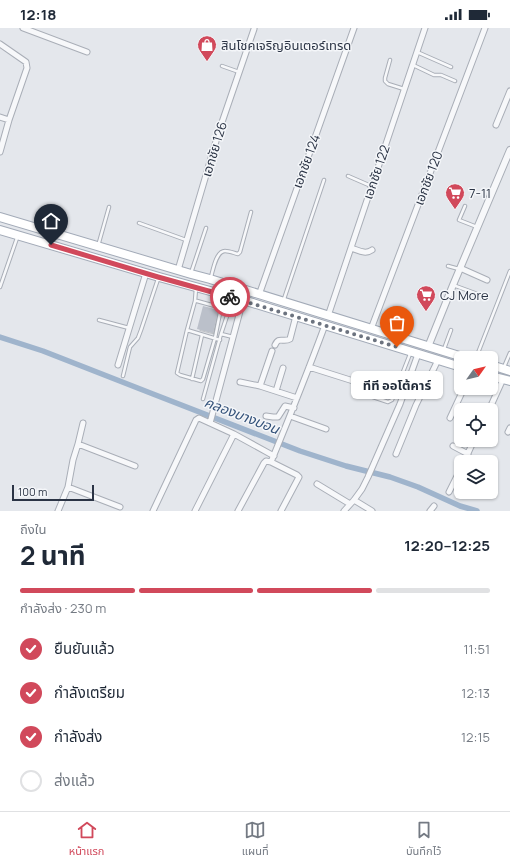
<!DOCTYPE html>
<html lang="th">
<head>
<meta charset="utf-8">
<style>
	body { margin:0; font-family:Manrope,"Noto Sans Thai",sans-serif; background:#f6f6f7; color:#1f2937; height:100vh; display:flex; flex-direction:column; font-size:15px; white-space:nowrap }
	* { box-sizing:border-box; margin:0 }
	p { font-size:13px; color:#747a83 }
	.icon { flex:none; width:22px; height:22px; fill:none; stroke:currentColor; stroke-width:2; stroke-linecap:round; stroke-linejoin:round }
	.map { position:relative; height:483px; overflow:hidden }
	.panel { display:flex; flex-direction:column; background:#fff; flex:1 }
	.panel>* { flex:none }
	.needle { width:26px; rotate:56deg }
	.controls { position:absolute; left:454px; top:323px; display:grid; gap:8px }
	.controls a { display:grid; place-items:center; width:44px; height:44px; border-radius:6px; background:#fff; box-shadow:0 1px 3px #0004; font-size:20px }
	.scale { position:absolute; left:12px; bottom:10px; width:82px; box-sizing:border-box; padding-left:4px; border:2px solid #2b3445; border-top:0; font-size:11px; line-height:14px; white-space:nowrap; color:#2b3445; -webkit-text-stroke:3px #f4f6f9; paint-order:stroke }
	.pin { position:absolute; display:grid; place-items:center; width:34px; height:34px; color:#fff; margin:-41px -17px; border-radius:50% 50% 50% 0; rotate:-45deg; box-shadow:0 0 4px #0007 }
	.pin .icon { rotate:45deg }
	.courier { position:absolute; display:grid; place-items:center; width:40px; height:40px; margin:-20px; border:3px solid #d1495b; border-radius:50%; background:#fff; color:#222; box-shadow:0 1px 5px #0007 }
	.bubble { position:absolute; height:28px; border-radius:6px; background:#fff; box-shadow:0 1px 3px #0004; font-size:13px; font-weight:700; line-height:28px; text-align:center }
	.headline em { font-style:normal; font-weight:700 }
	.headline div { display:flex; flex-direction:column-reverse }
	.headline { display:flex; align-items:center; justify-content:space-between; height:68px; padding:0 20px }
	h1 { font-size:26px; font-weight:700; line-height:30px }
	.bar { display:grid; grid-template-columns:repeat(4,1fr); gap:6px 4px; align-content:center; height:48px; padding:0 20px }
	.bar i { height:5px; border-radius:3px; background:#e0e1e3 }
	.bar .on { background:#d1495b }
	.bar p { grid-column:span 4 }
	ol { padding:0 20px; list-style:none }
	li { display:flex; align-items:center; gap:12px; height:44px }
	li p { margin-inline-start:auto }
	li .icon { padding:4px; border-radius:50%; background:#d1495b; color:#fff; stroke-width:4 }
	li:last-child { color:#747a83 }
	li i { width:22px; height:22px; border:2px solid #e0e1e3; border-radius:50% }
	.status { display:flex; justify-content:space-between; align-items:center; height:28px; padding:0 20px; background:#fff; direction:ltr }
	.status svg { height:11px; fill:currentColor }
	.menu { display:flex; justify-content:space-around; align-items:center; height:56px; border-top:1px solid #e0e1e3; background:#fff; font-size:11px; color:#747a83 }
	.menu a { display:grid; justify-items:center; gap:2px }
	.menu .on { color:#d1495b }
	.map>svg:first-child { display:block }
</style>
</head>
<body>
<div class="status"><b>12:18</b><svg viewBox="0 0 49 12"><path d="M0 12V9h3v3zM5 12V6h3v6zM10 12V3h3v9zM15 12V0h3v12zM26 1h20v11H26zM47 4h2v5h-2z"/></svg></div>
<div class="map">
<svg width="510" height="483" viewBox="0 0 510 483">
	<defs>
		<filter id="shadow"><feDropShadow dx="2.5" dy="1.5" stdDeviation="0" flood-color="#0004"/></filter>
	</defs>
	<rect width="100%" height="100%" fill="#e4e7ec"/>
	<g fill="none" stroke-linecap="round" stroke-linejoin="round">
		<path stroke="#9fb4cc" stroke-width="5.5" d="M 0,309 L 43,323 L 153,366 L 300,423 L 346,438 L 390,449 L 418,459 L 460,478 L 477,483"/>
	</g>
	<path fill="#bbc0ca" filter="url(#shadow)" d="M 203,278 L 218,282 L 213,305 L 197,301 Z"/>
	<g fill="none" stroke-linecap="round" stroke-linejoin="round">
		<g stroke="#a9aeb7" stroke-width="4.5">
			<path id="service" d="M 417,24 L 451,39
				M 390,32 L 385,50 L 385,53 L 388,56 L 404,61
				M 413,37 L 434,47 L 441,47 L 455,53
				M 222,38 L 239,44
				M 348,148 L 371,158
				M 465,178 L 459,192 L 477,199
				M 139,195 L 186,212
				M 98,218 L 109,179
				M 448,238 L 459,241
				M 191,245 L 206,200
				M 211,249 C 213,242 216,223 225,223 C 229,223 234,225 238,226 L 240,224 L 251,184
				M 453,257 L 483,268
				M 0,259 L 17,210
				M 227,269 L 221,280 L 215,310 L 203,351 L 201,353 L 180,347 L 177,345 L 187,302 L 195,273 L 197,273 L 226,281 L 228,285 L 221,306 L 233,309
				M 284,271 L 324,152
				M 195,273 L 196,260
				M 99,292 L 129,300
				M 187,302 L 220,312
				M 444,321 L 451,302
				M 476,330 L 510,243
				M 504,339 L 510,325
				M 123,348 L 130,319 L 138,310 L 141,302 L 158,251
				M 192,351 L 202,307
				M 373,369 L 388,374 L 392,372 L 410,326
				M 203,371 L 221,306"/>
		</g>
		<g stroke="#a9aeb7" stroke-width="7">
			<path id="minor" d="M 23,0 L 87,24
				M 0,16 L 26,34 L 27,40 L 9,92 L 0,124
				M 0,89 L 9,92
				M 496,97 L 510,63
				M 351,220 C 358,222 365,227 372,222
				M 460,240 L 487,252
				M 178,242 L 219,103 L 254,1
				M 259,267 L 354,0
				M 328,288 L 425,0
				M 371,301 L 485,0
				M 275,317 C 279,308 283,315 290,311 L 296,288
				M 118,337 L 146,245
				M 309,339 L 369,358
				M 240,354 L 260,358 L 297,370
				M 260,358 L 272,323
				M 276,363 L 283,340
				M 489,382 L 503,351
				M 266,388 L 273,389 L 278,389 L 285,378 L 294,380
				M 290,388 L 326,401
				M 450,390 L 464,360
				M 210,395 L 243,272
				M 508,404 L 510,400
				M 234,406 L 274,428
				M 78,416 L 135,438
				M 453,418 L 468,426
				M 396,426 L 416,377 L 438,332
				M 271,434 L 297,447 L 299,449 L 281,483
				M 464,434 L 474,412
				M 317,456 L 350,476
				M 68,459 L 120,479
				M 449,464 L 461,440
				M 354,472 L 372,483
				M 58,483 L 68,459 L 73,432 L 78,416 L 83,395
				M 153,483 L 196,392 L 199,390 L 234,406 L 195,483
				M 238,483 L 264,435 L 266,433 L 271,434 C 290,388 308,343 325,297
				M 344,483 L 354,472 L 362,461 L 368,449 L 400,376 L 418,326
				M 430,483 L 434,478"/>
		</g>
		<g stroke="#a9aeb7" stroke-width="8">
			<path id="tertiary" d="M 428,319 L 453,257 L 510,122"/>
		</g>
		<g stroke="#a3abb8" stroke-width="10">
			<path id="primary" d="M 0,189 L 191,246 L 210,251 L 466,330
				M 0,202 L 159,249 L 243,272 L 461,339
				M 491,337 L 510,343
				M 491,348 L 510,353"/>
		</g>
		<use href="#service" stroke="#f7f8fa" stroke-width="2.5"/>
		<use href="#minor" stroke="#f7f8fa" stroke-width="5"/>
		<use href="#tertiary" stroke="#f7f8fa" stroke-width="6"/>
		<use href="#primary" stroke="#fff" stroke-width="8"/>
	</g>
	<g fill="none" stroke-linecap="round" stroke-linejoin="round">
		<path stroke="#6c737f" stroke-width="4" stroke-dasharray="0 7.2" d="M 230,269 L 397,319"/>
		<path stroke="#d1495b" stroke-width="5" d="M 51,217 L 158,249 L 230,269"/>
	</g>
	<defs>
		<g id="shop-pin" transform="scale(1)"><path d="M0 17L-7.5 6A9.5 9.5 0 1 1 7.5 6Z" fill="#d1495b" stroke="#f4f6f9"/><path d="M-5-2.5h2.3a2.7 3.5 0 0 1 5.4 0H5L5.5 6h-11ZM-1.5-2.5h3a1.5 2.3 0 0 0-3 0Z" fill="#fff"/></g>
		<g id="supermarket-pin" transform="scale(1)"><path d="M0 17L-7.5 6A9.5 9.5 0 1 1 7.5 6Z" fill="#d1495b" stroke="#f4f6f9"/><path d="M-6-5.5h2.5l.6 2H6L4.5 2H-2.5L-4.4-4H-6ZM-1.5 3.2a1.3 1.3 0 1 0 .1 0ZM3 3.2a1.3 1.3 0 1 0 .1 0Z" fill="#fff"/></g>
	</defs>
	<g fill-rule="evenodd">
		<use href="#shop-pin" x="207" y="17"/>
		<use href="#supermarket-pin" x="455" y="165"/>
		<use href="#supermarket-pin" x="426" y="267"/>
	</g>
	<g text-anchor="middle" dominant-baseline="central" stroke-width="3" stroke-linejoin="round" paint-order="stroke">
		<g font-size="13" fill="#2b3445" stroke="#f4f6f9" text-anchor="start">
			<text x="221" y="17">สินโชคเจริญอินเตอร์เทรด</text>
			<text x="469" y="165">7-11</text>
			<text x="440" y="267">CJ More</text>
		</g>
		<g font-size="13" fill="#2b3445" stroke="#f4f6f9">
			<text transform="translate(214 121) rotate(-73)">เอกชัย 126</text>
			<text transform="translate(306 133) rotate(-70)">เอกชัย 124</text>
			<text transform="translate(376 144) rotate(-71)">เอกชัย 122</text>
			<text transform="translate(428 150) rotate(-69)">เอกชัย 120</text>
		</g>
		<g font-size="14" font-style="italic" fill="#34527a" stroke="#f4f6f9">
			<text transform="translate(242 387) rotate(21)">คลองบางบอน</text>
		</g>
	</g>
</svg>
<div class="controls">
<a><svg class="needle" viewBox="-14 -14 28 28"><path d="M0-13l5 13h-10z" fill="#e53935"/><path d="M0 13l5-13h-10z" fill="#747a83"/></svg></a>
<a><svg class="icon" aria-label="locate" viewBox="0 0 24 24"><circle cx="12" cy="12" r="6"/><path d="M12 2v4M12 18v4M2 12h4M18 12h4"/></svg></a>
<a><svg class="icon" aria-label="layers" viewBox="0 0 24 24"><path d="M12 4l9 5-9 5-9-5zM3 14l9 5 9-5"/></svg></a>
</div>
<div class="scale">100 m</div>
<div class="pin" style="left:397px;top:319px;background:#ea580c"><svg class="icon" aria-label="bag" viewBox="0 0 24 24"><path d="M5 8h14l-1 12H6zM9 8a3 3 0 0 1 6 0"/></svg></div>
<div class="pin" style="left:51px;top:217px;background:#1f2937"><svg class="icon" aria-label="home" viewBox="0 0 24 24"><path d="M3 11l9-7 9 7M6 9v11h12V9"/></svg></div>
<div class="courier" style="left:230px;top:269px"><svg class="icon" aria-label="bike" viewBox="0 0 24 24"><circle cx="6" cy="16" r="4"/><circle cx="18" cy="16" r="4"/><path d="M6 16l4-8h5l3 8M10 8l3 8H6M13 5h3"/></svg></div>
<div class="bubble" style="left:351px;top:343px;width:92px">ทีที ออโต้คาร์</div>
</div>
<section class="panel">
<div class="headline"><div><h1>2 นาที</h1><p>ถึงใน</p></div><em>12:20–12:25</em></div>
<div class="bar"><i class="on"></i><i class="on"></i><i class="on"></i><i></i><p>กำลังส่ง · 230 m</p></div>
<ol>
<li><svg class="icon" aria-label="check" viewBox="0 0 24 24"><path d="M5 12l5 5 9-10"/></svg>ยืนยันแล้ว<p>11:51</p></li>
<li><svg class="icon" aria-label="check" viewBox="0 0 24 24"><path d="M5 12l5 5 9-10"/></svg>กำลังเตรียม<p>12:13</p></li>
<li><svg class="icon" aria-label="check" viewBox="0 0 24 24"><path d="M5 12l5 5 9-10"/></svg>กำลังส่ง<p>12:15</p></li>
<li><i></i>ส่งแล้ว</li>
</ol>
</section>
<nav class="menu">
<a class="on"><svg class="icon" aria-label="home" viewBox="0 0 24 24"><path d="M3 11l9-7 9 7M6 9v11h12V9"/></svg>หน้าแรก</a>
<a><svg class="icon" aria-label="map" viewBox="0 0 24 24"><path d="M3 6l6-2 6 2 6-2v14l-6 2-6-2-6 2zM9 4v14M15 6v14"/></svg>แผนที่</a>
<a><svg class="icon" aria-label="saved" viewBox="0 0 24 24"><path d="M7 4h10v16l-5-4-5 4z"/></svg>บันทึกไว้</a>
</nav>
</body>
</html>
